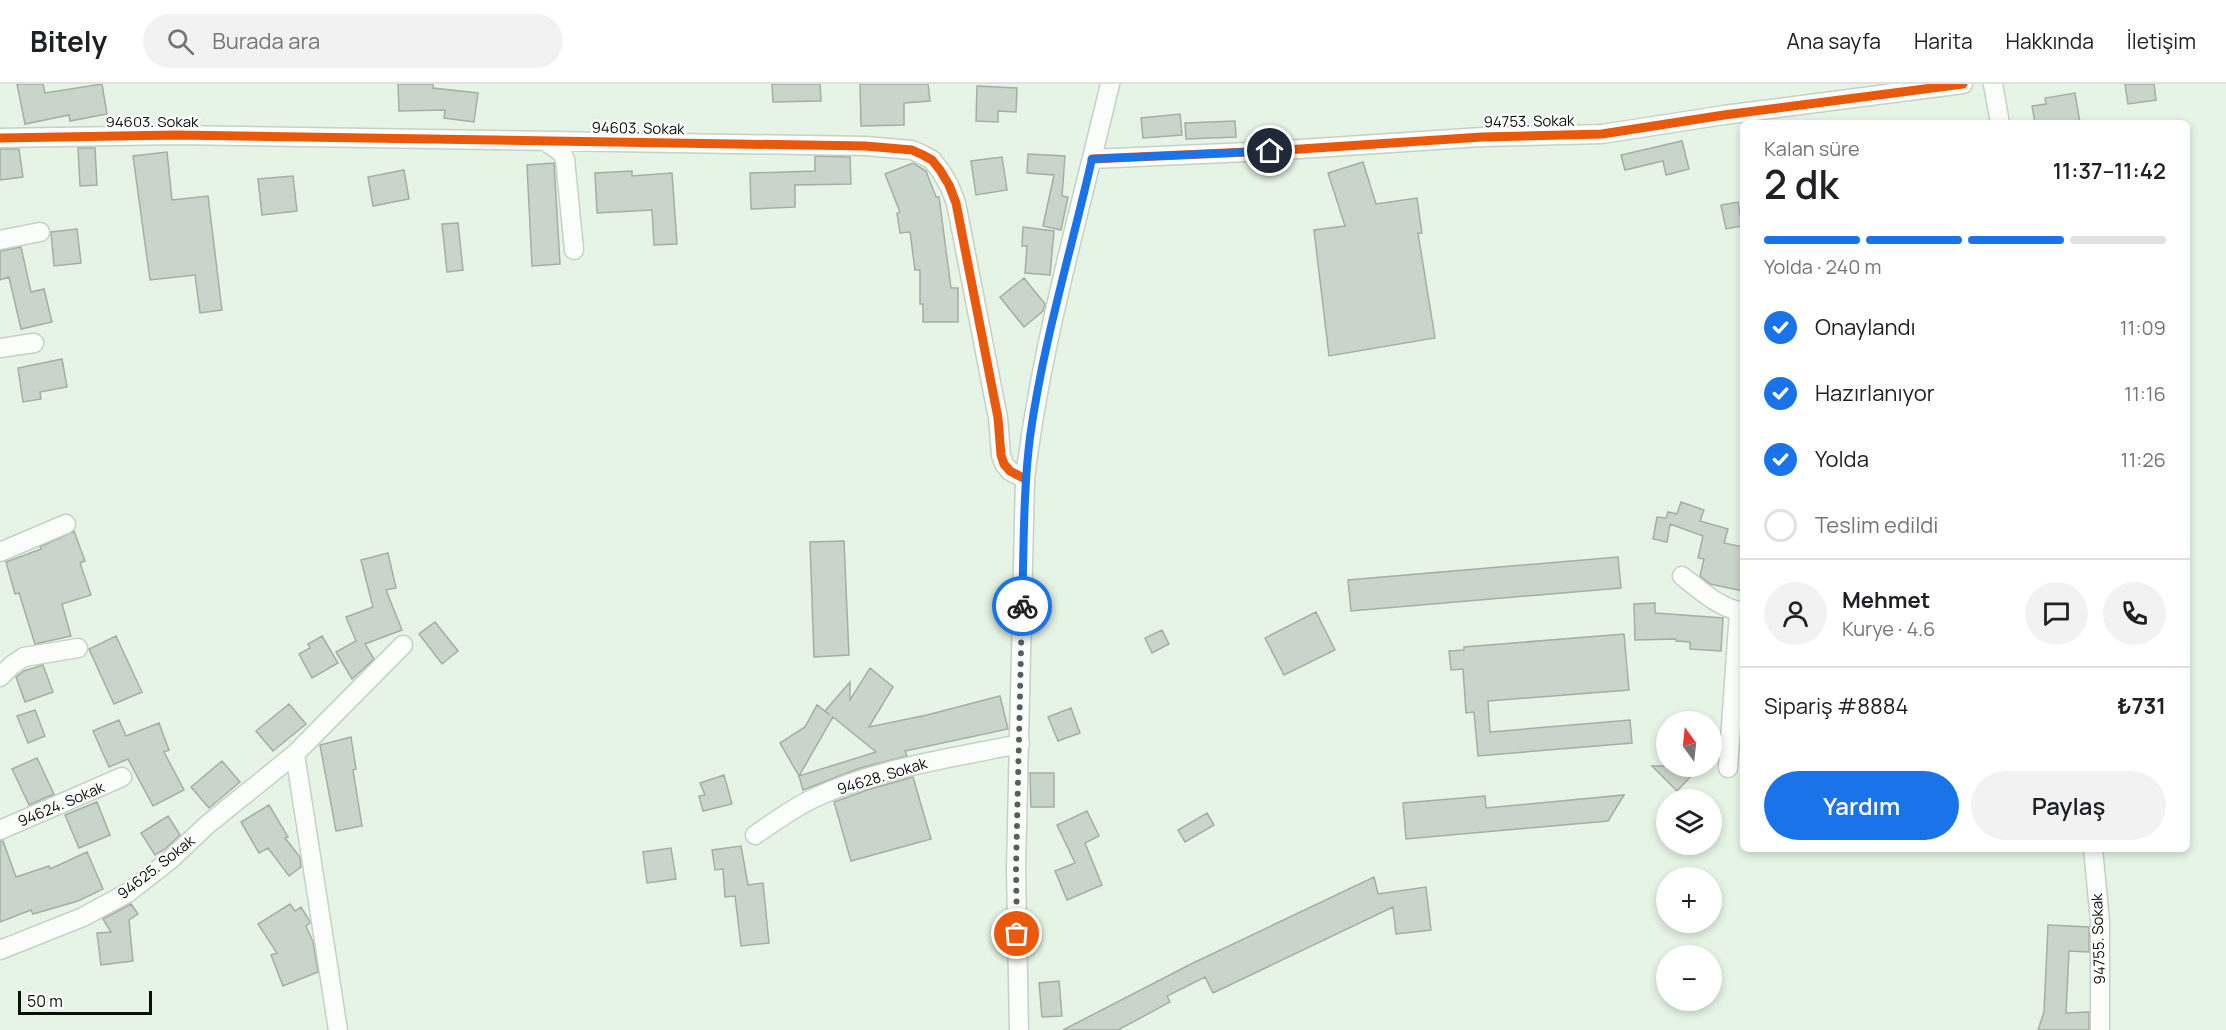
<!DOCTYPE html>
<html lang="tr">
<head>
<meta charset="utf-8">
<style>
	body { margin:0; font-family:Manrope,sans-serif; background:#f2f2f2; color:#202124; height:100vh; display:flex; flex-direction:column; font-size:22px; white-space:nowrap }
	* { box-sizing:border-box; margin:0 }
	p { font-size:20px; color:#757577 }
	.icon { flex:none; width:33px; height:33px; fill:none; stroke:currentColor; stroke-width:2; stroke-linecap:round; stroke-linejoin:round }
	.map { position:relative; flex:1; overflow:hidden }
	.panel { position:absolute; left:1740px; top:36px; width:450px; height:732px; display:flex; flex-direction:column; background:#fff; border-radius:9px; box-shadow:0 3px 9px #0003 }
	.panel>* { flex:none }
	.needle { width:39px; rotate:345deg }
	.controls { position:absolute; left:1656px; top:627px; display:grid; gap:12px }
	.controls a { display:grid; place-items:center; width:66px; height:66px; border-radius:50%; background:#fff; box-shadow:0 3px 9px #0003; font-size:30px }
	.scale { position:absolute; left:18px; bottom:15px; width:134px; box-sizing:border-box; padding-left:6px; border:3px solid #081109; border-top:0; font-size:16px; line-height:21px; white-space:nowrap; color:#081109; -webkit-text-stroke:4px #fefefe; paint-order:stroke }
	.pin { position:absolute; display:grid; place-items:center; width:51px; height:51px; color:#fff; margin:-26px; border:3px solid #fff; border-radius:50%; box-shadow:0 2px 6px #0007 }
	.courier { position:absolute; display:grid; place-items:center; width:60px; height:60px; margin:-30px; border:4px solid #1a73e8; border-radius:50%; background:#fff; color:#222; box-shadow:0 2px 8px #0007 }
	.headline em { font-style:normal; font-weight:600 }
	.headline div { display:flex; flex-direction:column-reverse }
	.headline { display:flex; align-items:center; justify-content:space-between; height:102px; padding:0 24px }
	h1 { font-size:39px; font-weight:600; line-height:45px }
	.bar { display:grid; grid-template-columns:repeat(4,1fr); gap:9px 6px; align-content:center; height:72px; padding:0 24px }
	.bar i { height:8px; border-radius:4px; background:#e0e0e0 }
	.bar .active { background:#1a73e8 }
	.bar p { grid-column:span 4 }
	.line { display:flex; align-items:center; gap:15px; padding:0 24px; border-top:2px solid #e0e0e0 }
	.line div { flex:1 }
	.round { display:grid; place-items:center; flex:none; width:63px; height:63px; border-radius:32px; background:#f2f2f2 }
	ol { padding:0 24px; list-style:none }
	li { display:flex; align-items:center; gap:18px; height:66px }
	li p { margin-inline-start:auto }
	li .icon { padding:6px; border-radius:50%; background:#1a73e8; color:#fff; stroke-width:4 }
	li:last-child { color:#757577 }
	li i { width:33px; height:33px; border:3px solid #e0e0e0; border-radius:50% }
	.action { display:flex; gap:12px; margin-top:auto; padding:12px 24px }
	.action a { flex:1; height:69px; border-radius:36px; background:#1a73e8; color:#fff; font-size:24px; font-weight:600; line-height:69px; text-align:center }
	.action a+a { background:#f2f2f2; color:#202124 }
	header { display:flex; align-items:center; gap:36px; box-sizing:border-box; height:84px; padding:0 30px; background:#fff; border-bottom:2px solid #e0e0e0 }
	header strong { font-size:28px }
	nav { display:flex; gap:33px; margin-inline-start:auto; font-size:21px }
	.search { width:420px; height:54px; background:#f2f2f2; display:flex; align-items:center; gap:15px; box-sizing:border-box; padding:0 21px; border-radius:33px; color:#757577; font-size:22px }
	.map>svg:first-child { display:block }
</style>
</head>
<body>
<header>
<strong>Bitely</strong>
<div class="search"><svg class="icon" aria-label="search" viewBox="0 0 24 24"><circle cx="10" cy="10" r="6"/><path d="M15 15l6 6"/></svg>Burada ara</div>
<nav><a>Ana sayfa</a><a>Harita</a><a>Hakkında</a><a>İletişim</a></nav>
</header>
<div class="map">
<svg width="2226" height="946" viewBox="0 0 2226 946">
	<rect width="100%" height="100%" fill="#e5f4e5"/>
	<path fill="#c9d5ca" stroke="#a4afa4" stroke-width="1.5" fill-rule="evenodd" d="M 17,0 L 43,0 L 45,9 L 102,0 L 107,30 L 70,37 L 69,31 L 25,40 Z
		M 398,0 L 433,0 L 433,4 L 478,9 L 474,38 L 444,34 L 445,26 L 399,27 Z
		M 772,0 L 820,0 L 821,17 L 773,18 Z
		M 860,0 L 928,0 L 930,17 L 904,19 L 904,41 L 861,42 Z
		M 2125,0 L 2154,0 L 2156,16 L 2128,20 Z
		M 977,2 L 1017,4 L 1016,28 L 998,27 L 998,38 L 976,37 Z
		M 2075,9 L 2080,39 L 2035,39 L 2032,22 L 2046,20 L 2045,14 Z
		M 1180,30 L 1182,51 L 1143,54 L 1141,34 Z
		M 1235,37 L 1236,53 L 1186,55 L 1185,39 Z
		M 1682,57 L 1689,85 L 1666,91 L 1663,77 L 1625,86 L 1621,71 Z
		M 78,64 L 95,64 L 97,101 L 80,102 Z
		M 0,65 L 19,65 L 23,93 L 0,96 Z
		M 167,68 L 172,116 L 208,112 L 222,226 L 200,229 L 195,191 L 150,196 L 133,72 Z
		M 1028,70 L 1065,72 L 1062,112 L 1068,113 L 1061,146 L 1043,142 L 1054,91 L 1027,89 Z
		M 815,72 L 850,73 L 851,100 L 795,101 L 795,123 L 751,125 L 750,89 L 815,87 Z
		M 1002,73 L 1007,106 L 976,111 L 971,77 Z
		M 1363,78 L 1376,120 L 1417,114 L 1422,149 L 1418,149 L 1435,254 L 1329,272 L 1314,146 L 1345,142 L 1328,89 Z
		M 554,79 L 560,180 L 532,182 L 527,81 Z
		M 913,79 L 926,87 L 936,113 L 939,113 L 951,204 L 958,204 L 958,238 L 923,238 L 923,220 L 920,220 L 920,186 L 915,186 L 910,148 L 900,149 L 897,129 L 900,128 L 885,90 Z
		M 404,86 L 409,115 L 373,122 L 368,93 Z
		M 632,87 L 632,92 L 672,89 L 677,160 L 654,161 L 652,126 L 597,129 L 595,89 Z
		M 293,92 L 297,127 L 262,131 L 258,95 Z
		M 1738,118 L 1742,142 L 1726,145 L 1721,121 Z
		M 458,139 L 463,186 L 447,188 L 442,140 Z
		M 1023,143 L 1054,147 L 1050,191 L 1025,189 L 1027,162 L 1022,162 Z
		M 77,145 L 81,179 L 54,182 L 51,148 Z
		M 21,163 L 31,208 L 44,205 L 52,238 L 21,245 L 9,193 L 0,196 L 0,167 Z
		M 1024,194 L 1045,220 L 1043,227 L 1024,243 L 1000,213 Z
		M 62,275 L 67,303 L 40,308 L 41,315 L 23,318 L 18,284 Z
		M 1681,418 L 1704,426 L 1700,437 L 1728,445 L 1724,459 L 1743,463 L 1743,507 L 1710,500 L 1700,492 L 1704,475 L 1698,474 L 1703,452 L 1670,440 L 1667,458 L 1653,455 L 1657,433 L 1666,434 L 1668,428 L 1677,430 Z
		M 74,447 L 85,477 L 80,479 L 91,511 L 62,520 L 71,552 L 35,560 L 19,509 L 15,510 L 6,478 L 41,465 L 40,463 Z
		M 844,457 L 849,571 L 814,573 L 810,458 Z
		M 388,469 L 396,504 L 386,506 L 402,546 L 365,560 L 374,575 L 352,595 L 336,568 L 356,557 L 346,533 L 373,523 L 361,476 Z
		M 1618,473 L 1621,504 L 1351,527 L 1348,496 Z
		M 1655,519 L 1655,529 L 1723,534 L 1721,567 L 1690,565 L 1690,558 L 1676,557 L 1676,555 L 1635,556 L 1634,520 Z
		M 1316,528 L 1335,566 L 1284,591 L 1265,554 Z
		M 435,538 L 458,567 L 442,580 L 419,550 Z
		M 1162,546 L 1169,560 L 1152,569 L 1145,554 Z
		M 1624,550 L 1629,606 L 1488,617 L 1490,648 L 1630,636 L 1632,659 L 1478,672 L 1474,628 L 1466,629 L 1463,585 L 1451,586 L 1449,567 L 1464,566 L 1464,563 Z
		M 116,552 L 142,608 L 114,620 L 89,565 Z
		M 322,552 L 338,579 L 312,594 L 299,570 L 310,564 L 308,560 Z
		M 43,581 L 53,608 L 25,618 L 16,593 L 24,587 Z
		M 870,584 L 893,603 L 869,643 L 927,631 L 1000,612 L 1008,645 L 905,667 L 907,672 L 860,684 L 803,706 L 799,692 L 780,659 L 805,643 L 817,621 L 830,631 L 825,627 L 850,598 L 850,616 ZM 833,633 L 876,668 L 799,692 Z
		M 289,620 L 306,640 L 273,667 L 256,647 Z
		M 1071,624 L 1080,649 L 1058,657 L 1048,633 Z
		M 35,626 L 45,652 L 28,659 L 17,632 Z
		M 119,636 L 126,652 L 159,639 L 169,666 L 164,668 L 184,706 L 153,722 L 128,675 L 109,683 L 93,647 Z
		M 351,653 L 356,685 L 353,686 L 362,742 L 336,747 L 320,661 Z
		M 37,674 L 54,710 L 29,721 L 12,685 Z
		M 222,677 L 240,698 L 209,724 L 191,703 Z
		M 1652,682 L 1681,682 L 1691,692 L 1677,707 Z
		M 1030,689 L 1054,689 L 1054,723 L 1031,723 Z
		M 724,691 L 732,720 L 703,727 L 699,712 L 705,711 L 700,699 Z
		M 913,693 L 931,755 L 851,777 L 834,718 L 867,706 Z
		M 1624,711 L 1608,737 L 1406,755 L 1403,719 L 1485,712 L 1486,724 Z
		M 97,718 L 110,751 L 79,764 L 65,731 Z
		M 269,721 L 288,753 L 285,754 L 300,773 L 301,783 L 289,792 L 268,764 L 259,769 L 241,738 Z
		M 1087,727 L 1099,752 L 1085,759 L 1102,801 L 1067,816 L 1055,787 L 1075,779 L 1057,741 Z
		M 1207,729 L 1214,741 L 1185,758 L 1178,746 Z
		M 168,732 L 180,751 L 165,765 L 155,771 L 141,749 Z
		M 0,757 L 3,757 L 16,793 L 49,782 L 50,785 L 87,768 L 103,805 L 78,817 L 33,830 L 31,826 L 0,838 Z
		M 741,762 L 748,801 L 763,799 L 769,859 L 741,862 L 735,812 L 725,813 L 723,785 L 715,786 L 712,766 Z
		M 671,764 L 676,795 L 647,799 L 643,768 Z
		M 1374,793 L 1378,810 L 1426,803 L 1431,846 L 1396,850 L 1393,823 L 1213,909 L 1205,893 L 1167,912 L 1170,918 L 1118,946 L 1063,946 L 1193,879 Z
		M 131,820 L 138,830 L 129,836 L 133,877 L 101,881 L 97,849 L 111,848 L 103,835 Z
		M 290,820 L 295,827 L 301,823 L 309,836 L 310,839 L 306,842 L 313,858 L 318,888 L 283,902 L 271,871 L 277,869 L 258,840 Z
		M 2048,841 L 2089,843 L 2089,868 L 2069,867 L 2066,929 L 2089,928 L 2089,946 L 2038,946 L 2044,928 Z
		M 1059,897 L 1062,932 L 1042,933 L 1039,899 Z"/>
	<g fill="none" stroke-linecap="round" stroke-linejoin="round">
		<g stroke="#c5d1c5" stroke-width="21">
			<path id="street" d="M 1993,0 L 2000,39
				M 0,54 L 177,51 L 865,62 L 912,66 L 923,71 L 932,76 L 940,86 L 949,101 L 956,119 L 998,334 L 1001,371 L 1004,380 L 1010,387 L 1025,395
				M 545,57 L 561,68 L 565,75 L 574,166
				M 1092,75 L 1270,67 L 1482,53 L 1602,50 L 1724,31 L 1963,0
				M 0,156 L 40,148
				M 0,264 L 34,259
				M 0,468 L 66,440
				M 1682,492 C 1700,506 1719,524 1743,528
				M 0,593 L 12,581 L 24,573 L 78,564
				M 295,670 L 338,946
				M 1728,684 L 1739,528
				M 0,746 L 122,693
				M 755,751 C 774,738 793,724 814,714 C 878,684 951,674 1020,660
				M 2093,765 L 2100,837 L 2100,946
				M 0,866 L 83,833 L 129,808 L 170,776 L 207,741 L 295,670 L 403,561
				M 1019,946 L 1016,785 L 1025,395 C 1041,261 1079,131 1110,0"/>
		</g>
		<use href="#street" stroke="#fbfdfb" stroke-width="18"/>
		<g stroke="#fefefe" stroke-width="13">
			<path id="cycleway" d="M 0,54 L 177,51 L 865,62 L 912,66 L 923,71 L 932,76 L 940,86 L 949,101 L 956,119 L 998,334 L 1001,371 L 1004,380 L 1010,387 L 1025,395
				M 1092,75 L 1270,67 L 1482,53 L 1602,50 L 1724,31 L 1963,0"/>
		</g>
		<use href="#cycleway" stroke="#e8590c" stroke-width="9"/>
	</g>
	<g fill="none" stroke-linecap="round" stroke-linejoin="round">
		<path stroke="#556056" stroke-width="6" stroke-dasharray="0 10.8" d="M 1017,850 L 1016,785 L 1022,522"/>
		<path stroke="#1a73e8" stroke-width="8" d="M 1022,522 C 1024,465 1023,409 1030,353 C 1043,259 1071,167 1092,75 L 1270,67"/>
	</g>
	<g text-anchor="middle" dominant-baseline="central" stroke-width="4.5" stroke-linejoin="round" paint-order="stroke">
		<g font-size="15" fill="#081109" stroke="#fefefe">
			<text x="152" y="37">94603. Sokak</text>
			<text transform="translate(1529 37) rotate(-1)">94753. Sokak</text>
			<text transform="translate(638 44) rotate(1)">94603. Sokak</text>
			<text transform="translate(882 692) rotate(-17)">94628. Sokak</text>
			<text transform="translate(61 720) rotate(-23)">94624. Sokak</text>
			<text transform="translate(156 783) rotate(-38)">94625. Sokak</text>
			<text transform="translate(2098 855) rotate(-92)">94755. Sokak</text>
		</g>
	</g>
</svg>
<div class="controls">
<a><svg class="needle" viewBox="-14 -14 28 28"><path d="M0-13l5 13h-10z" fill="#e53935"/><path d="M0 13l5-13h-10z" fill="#757577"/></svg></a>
<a><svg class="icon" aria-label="layers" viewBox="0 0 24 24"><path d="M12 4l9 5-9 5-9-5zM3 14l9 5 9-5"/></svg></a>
<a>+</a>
<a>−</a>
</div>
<div class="scale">50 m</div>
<div class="pin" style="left:1017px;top:850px;background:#ea580c"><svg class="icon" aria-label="bag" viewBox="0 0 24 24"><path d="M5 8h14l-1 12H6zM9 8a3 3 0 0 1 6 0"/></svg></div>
<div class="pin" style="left:1270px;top:67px;background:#1f2937"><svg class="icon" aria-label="home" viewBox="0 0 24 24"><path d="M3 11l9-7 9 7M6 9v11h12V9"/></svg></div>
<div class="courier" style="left:1022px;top:522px"><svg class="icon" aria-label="bike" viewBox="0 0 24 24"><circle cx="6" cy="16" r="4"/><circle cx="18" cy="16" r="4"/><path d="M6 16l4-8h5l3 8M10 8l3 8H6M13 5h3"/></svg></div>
<section class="panel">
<div class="headline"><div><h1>2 dk</h1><p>Kalan süre</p></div><em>11:37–11:42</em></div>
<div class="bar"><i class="active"></i><i class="active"></i><i class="active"></i><i></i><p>Yolda · 240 m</p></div>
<ol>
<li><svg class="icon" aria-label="check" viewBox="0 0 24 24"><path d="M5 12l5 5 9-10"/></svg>Onaylandı<p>11:09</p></li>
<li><svg class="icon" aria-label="check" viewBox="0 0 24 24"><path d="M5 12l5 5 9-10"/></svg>Hazırlanıyor<p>11:16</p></li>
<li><svg class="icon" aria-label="check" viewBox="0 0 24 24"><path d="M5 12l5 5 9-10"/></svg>Yolda<p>11:26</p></li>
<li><i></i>Teslim edildi</li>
</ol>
<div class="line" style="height:108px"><a class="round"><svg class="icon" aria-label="person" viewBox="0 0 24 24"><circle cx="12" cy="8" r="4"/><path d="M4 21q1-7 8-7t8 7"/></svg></a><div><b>Mehmet</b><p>Kurye · 4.6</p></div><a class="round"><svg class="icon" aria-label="chat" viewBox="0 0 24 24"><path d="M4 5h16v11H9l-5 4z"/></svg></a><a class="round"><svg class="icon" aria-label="phone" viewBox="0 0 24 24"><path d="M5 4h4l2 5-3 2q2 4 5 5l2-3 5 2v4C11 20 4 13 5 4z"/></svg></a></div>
<div class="line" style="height:78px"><div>Sipariş #8884</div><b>₺731</b></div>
<div class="action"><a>Yardım</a><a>Paylaş</a></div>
</section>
</div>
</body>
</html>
